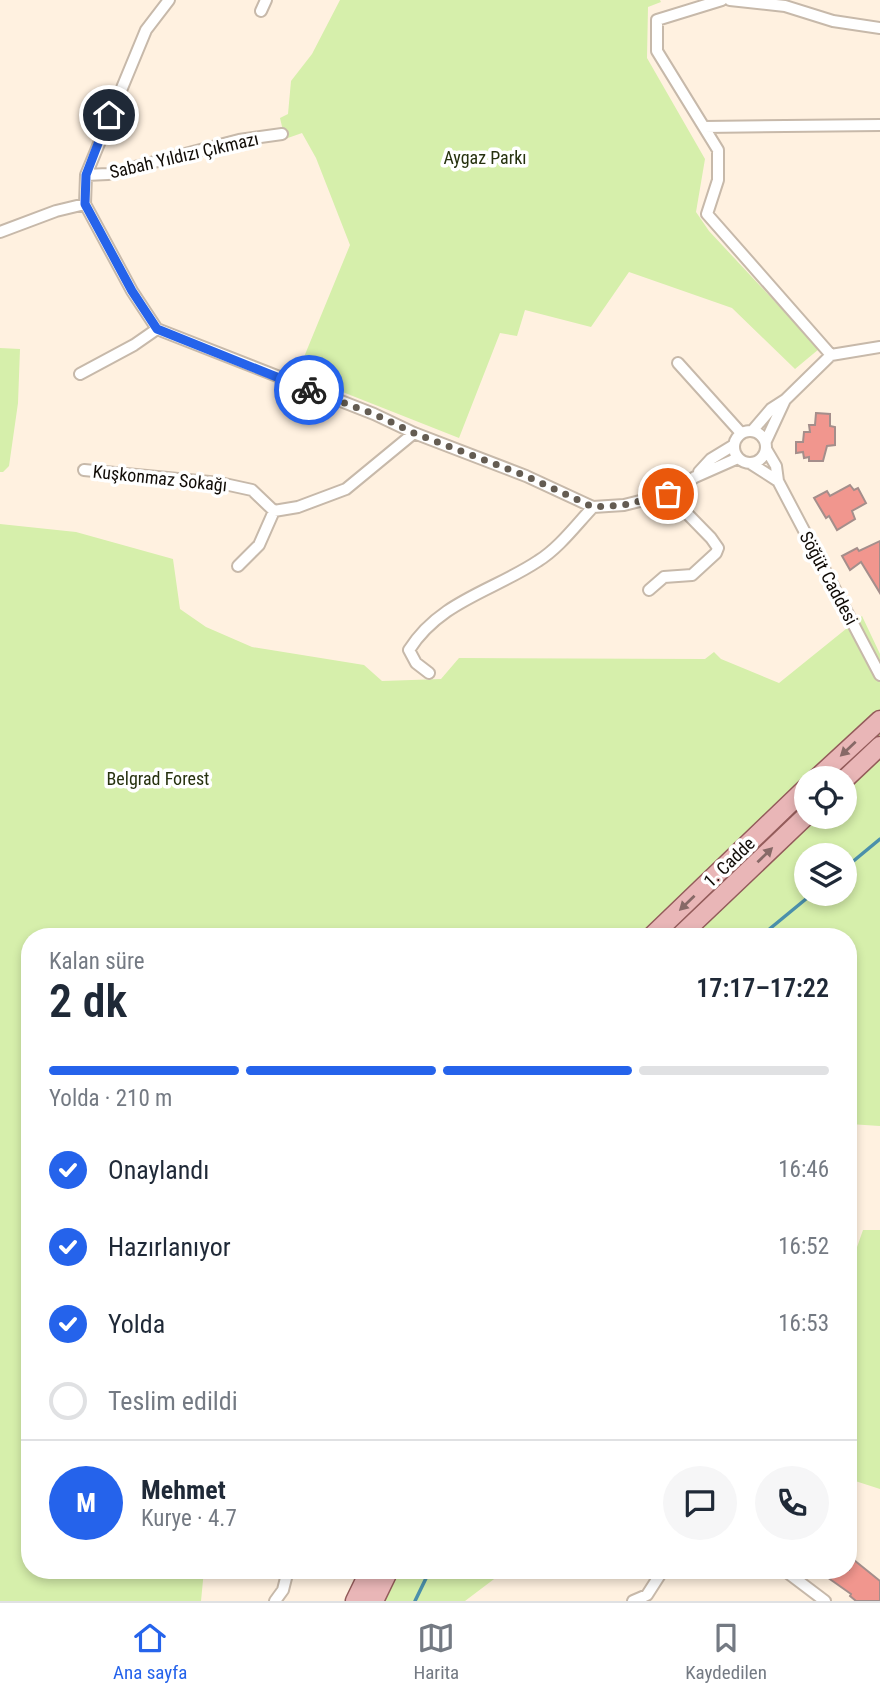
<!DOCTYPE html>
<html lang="tr">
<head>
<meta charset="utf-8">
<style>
	body { margin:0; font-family:"Roboto Condensed",sans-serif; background:#f6f6f7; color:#1f2937; height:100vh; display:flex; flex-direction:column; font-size:26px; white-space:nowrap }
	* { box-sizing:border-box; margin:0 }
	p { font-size:23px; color:#747a83 }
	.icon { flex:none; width:38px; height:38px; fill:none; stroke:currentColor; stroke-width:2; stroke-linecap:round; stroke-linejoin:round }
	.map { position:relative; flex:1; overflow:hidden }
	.sheet { position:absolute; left:21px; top:928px; width:836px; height:651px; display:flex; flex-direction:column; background:#fff; border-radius:28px; box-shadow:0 4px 10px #0003 }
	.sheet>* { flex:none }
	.controls { position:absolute; left:794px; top:766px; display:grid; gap:14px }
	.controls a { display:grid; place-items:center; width:63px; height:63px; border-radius:50%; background:#fff; box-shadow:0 4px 10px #0003; font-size:35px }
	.pin { position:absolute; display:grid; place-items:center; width:60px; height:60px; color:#fff; margin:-30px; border:4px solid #fff; border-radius:50%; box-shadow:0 2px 7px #0007 }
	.courier { position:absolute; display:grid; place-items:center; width:70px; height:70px; margin:-35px; border:5px solid #2563eb; border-radius:50%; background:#fff; color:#222; box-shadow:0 2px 9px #0007 }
	.summary em { font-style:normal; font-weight:600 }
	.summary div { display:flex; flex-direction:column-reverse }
	.summary { display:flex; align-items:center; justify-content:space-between; height:119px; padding:0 28px }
	h1 { font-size:46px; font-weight:600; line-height:52px }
	.bar { display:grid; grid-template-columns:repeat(4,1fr); gap:10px 7px; align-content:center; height:84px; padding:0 28px }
	.bar i { height:9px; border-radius:5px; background:#e0e1e3 }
	.bar .selected { background:#2563eb }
	.bar p { grid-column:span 4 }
	.line { display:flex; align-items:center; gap:18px; padding:0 28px; border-top:2px solid #e0e1e3 }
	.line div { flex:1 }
	.round { display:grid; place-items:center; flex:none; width:74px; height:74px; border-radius:37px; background:#f6f6f7 }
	ol { padding:0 28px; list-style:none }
	li { display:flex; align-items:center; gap:21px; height:77px }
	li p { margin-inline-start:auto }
	li .icon { padding:7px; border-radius:50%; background:#2563eb; color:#fff; stroke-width:4 }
	li:last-child { color:#747a83 }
	li i { width:38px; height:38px; border:4px solid #e0e1e3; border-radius:50% }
	.dock { display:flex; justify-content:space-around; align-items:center; height:98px; border-top:2px solid #e0e1e3; background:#fff; font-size:19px; color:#747a83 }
	.dock a { display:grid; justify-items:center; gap:4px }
	.dock .selected { color:#2563eb }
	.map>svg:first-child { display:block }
</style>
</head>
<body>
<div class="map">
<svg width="880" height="1601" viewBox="0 0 880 1601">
	<rect width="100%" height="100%" fill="#fff1e0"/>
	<path fill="#d6efab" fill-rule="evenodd" d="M 340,0 L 660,0 L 661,2 L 648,7 L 647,58 L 705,159 L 696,212 L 709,231 L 819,349 L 795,369 L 732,308 L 629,272 L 591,327 L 525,310 L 517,336 L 500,333 L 459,438 L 297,374 L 350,245 L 316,158 L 302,133 L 285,139 L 280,118 L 288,114 L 291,81 L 312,54 Z
		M 0,348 L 20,349 L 18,403 L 9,466 L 3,472 L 0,472 Z
		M 0,524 L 76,532 L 173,559 L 180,609 L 206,627 L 252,647 L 364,665 L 382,681 L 441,679 L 459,658 L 705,659 L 714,652 L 721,659 L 779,683 L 862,616 L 880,654 L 880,1126 L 849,1124 L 849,936 L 30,936 L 30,1570 L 204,1570 L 201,1601 L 0,1601 ZM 807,779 L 845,779 L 845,817 L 807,817 ZM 807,856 L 845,856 L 845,894 L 807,894 Z
		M 863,1230 L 880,1230 L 880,1489 L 849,1479 L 849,1270 Z
		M 362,1570 L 506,1570 L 465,1601 L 346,1601 Z"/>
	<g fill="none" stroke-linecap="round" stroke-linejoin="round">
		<path stroke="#4b90ab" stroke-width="3.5" d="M 845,868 L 880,839
			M 761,936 L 812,894
			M 415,1601 L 430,1570"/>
	</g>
	<path fill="#f1968e" stroke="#a48e8b" stroke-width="2" d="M 816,413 L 830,414 L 830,426 L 835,427 L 835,445 L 827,446 L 823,461 L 809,461 L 809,457 L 804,458 L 803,452 L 796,453 L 796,442 L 803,442 L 804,432 L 810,432 L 809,425 L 815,425 Z
		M 850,485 L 854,490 L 858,488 L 866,503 L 852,511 L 855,519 L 837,530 L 829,516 L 826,518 L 814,498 L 827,491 L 830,496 Z
		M 880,541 L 880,593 L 861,562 L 850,570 L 842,556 L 857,548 L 859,551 Z
		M 849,1556 L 880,1581 L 880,1601 L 856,1601 L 850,1596 L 851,1594 L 817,1570 L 849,1570 Z"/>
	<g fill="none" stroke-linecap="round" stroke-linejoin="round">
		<g stroke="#c7b9aa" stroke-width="14">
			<path id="street" d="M 722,0 L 657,20 L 657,51 L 718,150 L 718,180 L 707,214 L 831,355
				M 730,0 L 785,6 L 833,21 L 880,28
				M 261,11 L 266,0
				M 704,127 L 880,125
				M 86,175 L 108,174 L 239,140 L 282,134
				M 0,232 L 56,211 L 85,204
				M 157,329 L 374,414 L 414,433 L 526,476 L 593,507 L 624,505 L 668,494 L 695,477 L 738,458
				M 157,329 L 132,291 L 85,204 L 86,175 L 146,30 L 169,0
				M 678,363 L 741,433
				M 80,374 L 134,345 L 157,329
				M 753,430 L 771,409 L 785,400 L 831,355 L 880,347
				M734 447a16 16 0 1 1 32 0a16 16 0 1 1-32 0Z
				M 766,441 L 785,400
				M 766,449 L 776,466 L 778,481 L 880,675
				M 750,463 L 778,481
				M 84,470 L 220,483 L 252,490 L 274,511 L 298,507 L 346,489 L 414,433
				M 699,472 L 711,459 L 734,445
				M 238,566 L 259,545 L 274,511
				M 649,590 L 664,577 L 692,575 L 716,553 L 718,548 L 711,538 L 668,494
				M 429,673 L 416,663 L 409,650 C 440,601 493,591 538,561 C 559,548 576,525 593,507
				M 784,1570 L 825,1601
				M 275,1601 L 283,1590 L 288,1570
				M 633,1601 L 647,1595 L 663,1570"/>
		</g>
		<g stroke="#935b5a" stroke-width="21">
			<path id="primary" d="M 816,779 L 880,720
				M 845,779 L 880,746
				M 652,936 L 807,787
				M 680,936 L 807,815
				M 355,1601 L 370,1570
				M 374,1601 L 389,1570"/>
		</g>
		<use href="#street" stroke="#fff" stroke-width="10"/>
		<use href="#primary" stroke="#e9b6b7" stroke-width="18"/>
	</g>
	<defs><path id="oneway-solid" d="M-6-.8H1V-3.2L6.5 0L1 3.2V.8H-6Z" transform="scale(1.75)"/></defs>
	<g fill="#876967">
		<use href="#oneway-solid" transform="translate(848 749) rotate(137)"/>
		<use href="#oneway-solid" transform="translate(765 855) rotate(-44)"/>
		<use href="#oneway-solid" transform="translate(687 903) rotate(136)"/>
	</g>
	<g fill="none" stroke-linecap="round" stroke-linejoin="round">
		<path stroke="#645c52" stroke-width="7" stroke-dasharray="0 12.6" d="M 309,390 L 374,414 L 414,433 L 526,476 L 593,507 L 624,505 L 668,494"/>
		<path stroke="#2563eb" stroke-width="9" d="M 109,115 L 86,175 L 85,204 L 132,291 L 157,329 L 309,390"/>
	</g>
	<g text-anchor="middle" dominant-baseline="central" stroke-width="7" stroke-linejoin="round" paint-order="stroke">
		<g font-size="18" fill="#100b06" stroke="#fff">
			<text transform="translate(184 155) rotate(-13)">Sabah Yıldızı Çıkmazı</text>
			<text transform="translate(160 478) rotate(6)">Kuşkonmaz Sokağı</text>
			<text transform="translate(829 578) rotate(62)">Söğüt Caddesi</text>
			<text transform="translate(729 862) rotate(-44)">1. Cadde</text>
		</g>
		<g font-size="18" fill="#26310f" stroke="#fff">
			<text x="485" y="157">Aygaz Parkı</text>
			<text x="158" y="778">Belgrad Forest</text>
		</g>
	</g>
</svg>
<div class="controls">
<a><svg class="icon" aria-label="locate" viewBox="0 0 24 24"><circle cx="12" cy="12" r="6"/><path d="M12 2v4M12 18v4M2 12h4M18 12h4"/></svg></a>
<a><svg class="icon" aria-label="layers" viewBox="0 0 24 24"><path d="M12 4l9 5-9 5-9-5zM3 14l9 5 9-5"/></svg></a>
</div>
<div class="pin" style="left:668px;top:494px;background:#ea580c"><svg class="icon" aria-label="bag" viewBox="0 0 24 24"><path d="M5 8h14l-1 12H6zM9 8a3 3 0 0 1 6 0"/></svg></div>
<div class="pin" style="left:109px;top:115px;background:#1f2937"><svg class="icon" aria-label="home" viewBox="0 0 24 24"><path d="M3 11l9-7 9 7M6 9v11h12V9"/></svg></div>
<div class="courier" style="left:309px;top:390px"><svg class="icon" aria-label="bike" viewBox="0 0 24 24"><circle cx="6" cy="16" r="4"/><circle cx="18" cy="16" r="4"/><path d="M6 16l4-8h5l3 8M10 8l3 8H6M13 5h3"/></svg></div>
<section class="sheet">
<div class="summary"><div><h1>2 dk</h1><p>Kalan süre</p></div><em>17:17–17:22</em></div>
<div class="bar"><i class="selected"></i><i class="selected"></i><i class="selected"></i><i></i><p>Yolda · 210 m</p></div>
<ol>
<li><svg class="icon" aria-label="check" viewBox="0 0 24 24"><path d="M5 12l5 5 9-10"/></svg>Onaylandı<p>16:46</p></li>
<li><svg class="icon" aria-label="check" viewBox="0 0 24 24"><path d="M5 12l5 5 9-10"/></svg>Hazırlanıyor<p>16:52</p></li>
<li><svg class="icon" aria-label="check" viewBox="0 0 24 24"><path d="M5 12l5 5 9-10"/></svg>Yolda<p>16:53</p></li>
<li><i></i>Teslim edildi</li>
</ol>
<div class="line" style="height:126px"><b class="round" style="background:#2563eb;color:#fff">M</b><div><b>Mehmet</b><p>Kurye · 4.7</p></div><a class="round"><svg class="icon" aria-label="chat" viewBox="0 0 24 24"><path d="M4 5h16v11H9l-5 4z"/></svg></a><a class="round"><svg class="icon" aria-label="phone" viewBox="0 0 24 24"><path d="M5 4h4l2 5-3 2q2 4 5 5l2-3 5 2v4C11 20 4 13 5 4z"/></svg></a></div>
</section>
</div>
<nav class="dock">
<a class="selected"><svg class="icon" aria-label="home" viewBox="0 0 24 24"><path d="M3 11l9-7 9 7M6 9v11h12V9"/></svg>Ana sayfa</a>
<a><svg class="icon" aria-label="map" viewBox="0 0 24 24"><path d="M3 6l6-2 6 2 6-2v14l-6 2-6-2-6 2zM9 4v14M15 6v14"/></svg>Harita</a>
<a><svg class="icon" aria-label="saved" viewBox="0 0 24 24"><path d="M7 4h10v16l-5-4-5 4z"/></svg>Kaydedilen</a>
</nav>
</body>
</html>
